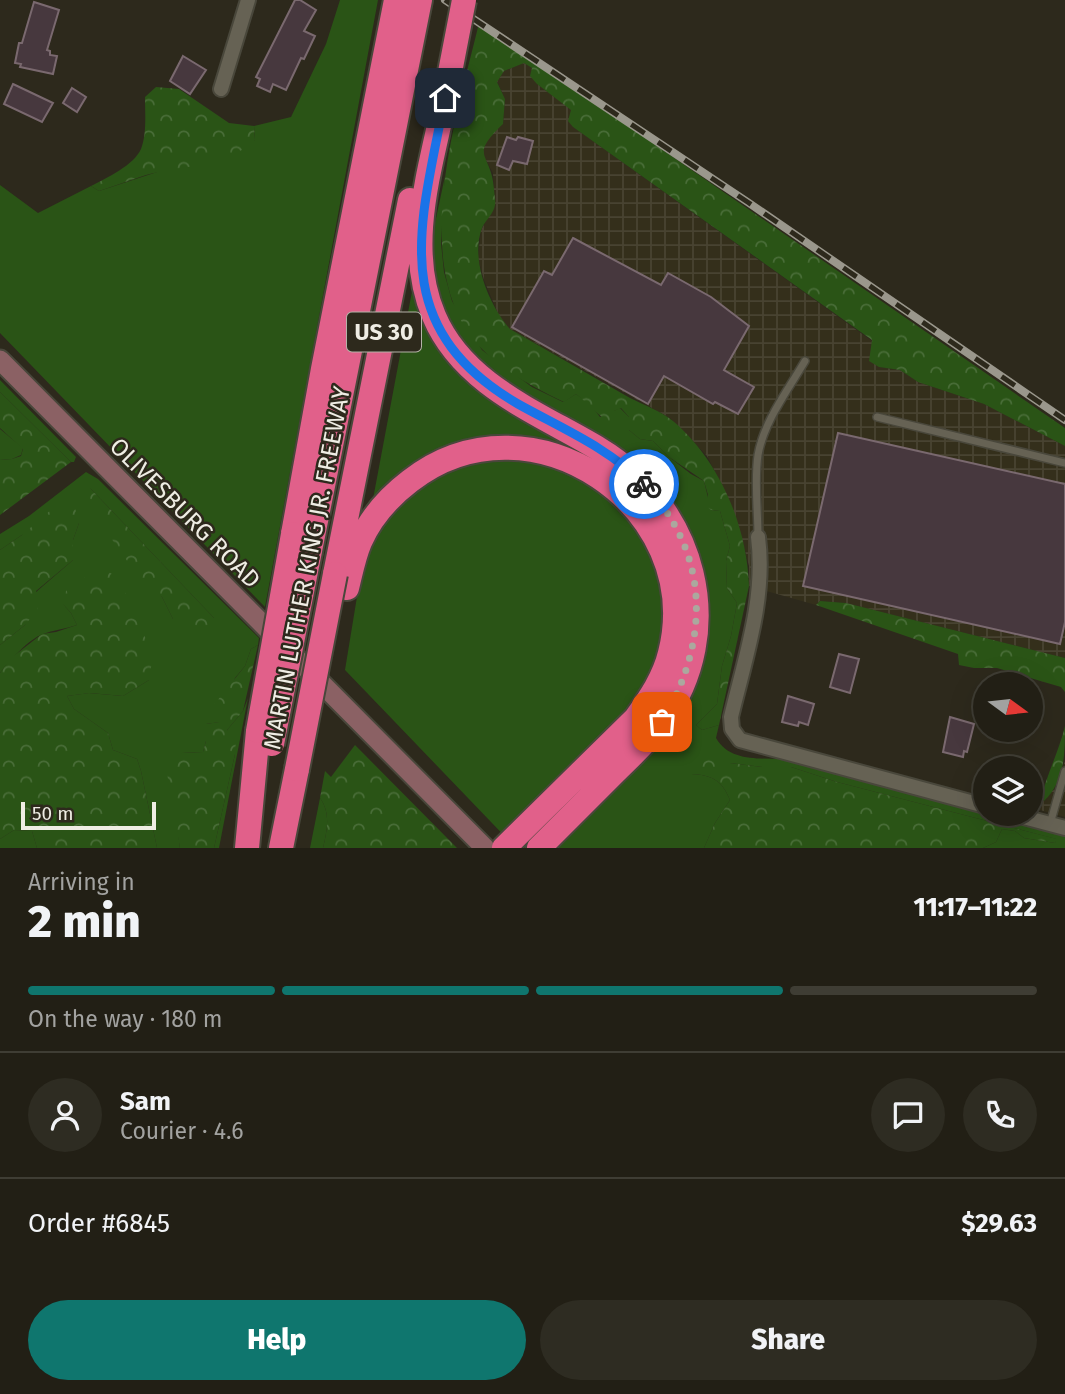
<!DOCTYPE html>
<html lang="en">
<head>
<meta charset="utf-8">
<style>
	body { margin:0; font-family:"Fira Sans",sans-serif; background:#2e2c22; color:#f1f3f6; height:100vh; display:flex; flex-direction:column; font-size:26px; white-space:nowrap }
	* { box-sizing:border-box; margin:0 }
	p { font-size:23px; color:#a2a2a0 }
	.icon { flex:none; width:38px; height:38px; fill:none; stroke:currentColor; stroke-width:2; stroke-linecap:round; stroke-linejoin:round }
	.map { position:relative; height:848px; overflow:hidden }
	.sheet { display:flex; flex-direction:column; background:#221f15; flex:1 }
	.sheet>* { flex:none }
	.needle { width:46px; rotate:105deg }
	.tools { position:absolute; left:973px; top:672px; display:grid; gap:14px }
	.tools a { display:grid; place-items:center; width:70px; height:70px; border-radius:50%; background:#221f15; box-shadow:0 7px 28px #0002,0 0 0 2px #3f3d34; font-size:35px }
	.scale { position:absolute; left:21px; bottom:18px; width:135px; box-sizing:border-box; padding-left:7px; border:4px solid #efede4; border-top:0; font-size:19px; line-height:24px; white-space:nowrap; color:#efede4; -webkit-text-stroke:5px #2d291c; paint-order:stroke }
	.pin { position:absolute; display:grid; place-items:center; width:60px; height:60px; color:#fff; margin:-30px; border-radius:14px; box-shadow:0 4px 10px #0006 }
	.courier { position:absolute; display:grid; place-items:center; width:70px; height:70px; margin:-35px; border:5px solid #1a73e8; border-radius:50%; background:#fff; color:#222; box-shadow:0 2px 9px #0007 }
	.overview em { font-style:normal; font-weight:800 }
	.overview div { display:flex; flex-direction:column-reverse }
	.overview { display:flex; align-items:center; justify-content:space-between; height:119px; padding:0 28px }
	h1 { font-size:46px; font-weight:800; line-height:52px }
	.bar { display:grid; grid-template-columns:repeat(4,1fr); gap:10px 7px; align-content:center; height:84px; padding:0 28px }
	.bar i { height:9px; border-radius:5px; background:#3f3d34 }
	.bar .selected { background:#0f766e }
	.bar p { grid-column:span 4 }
	.line { display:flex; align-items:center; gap:18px; padding:0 28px; border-top:2px solid #3f3d34 }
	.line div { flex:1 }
	.round { display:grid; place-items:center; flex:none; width:74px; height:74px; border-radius:37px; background:#2e2c22 }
	.primary-button { display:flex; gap:14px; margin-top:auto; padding:14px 28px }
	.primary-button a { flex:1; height:80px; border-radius:42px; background:#0f766e; color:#fff; font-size:28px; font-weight:800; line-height:80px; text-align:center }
	.primary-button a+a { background:#2e2c22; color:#f1f3f6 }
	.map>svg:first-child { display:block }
</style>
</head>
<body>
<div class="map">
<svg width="1065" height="848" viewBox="0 0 1065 848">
	<defs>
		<pattern id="industrial-grid" width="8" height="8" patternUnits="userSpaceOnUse" patternTransform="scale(1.75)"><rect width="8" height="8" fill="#342f1b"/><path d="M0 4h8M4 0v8" fill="none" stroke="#484331"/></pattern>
		<pattern id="forest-crowns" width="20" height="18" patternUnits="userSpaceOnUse" patternTransform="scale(1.75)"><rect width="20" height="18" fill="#2a5416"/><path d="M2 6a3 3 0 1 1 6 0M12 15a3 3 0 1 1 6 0" fill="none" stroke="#496d38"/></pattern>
	</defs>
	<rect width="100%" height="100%" fill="#2d291c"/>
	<path fill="url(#industrial-grid)" d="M 524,63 L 532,68 L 537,84 L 572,110 L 573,127 L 872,341 L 880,367 L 900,370 L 918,382 L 984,404 L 1065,446 L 1065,658 L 846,603 L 820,601 L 816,605 L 749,586 L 749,566 L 738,525 L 721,483 L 707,456 L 689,437 L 670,418 L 510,329 L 499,316 L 484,280 L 478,258 L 481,230 L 495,205 L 493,173 L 483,155 L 485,141 L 503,124 L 505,99 L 497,81 L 504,71 Z
		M 1065,760 L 1065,817 L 1040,810 L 1041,798 L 1044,801 L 1059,783 Z"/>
	<path fill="#2a5416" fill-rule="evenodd" d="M 340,0 L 378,0 L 265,607 L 0,333 L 0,185 L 38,213 L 91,186 L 99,191 L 255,140 L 254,126 L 291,117 L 326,44 Z
		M 445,176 L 441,243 L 444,272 L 452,301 L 482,350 L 532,387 L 563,402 L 576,394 L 590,404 L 600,417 L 620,408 L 629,417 L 629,430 L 640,439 L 653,441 L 669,457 L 691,474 L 704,481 L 711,510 L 720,511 L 730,546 L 726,561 L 727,588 L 737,603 L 731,636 L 722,666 L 717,704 L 696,725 L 702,730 L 719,725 L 716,738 C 730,762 759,758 783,759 L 1065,835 L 1065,848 L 983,848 L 996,842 L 1002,829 L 1015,831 L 1024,838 L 1055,843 L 1056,839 L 837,782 L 791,767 L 762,767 L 730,763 L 691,774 C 712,775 722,780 730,800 L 715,823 L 704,848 L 516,848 L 345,670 L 373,499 L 413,286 L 432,237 Z
		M 0,380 L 76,457 L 74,462 L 71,462 L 0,392 Z
		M 0,429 L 23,448 L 21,455 L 12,459 L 0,460 Z
		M 86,472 L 98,479 L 259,638 L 258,645 L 251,649 L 245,666 L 235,678 L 220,722 L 206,724 L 206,741 L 203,752 L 182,753 L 177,825 L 180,848 L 157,848 L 141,771 L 137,759 L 113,750 L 108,733 L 74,709 L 67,696 L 89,693 L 123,696 L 149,680 L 63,604 L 71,613 L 77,625 C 66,629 53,630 43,634 C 29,639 9,661 0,673 L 0,645 L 25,625 L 36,592 L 73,560 L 73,540 L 79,523 L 22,535 L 0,550 L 0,534 L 29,516 ZM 90,488 L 214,618 L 173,619 L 162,597 Z
		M 248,698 L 219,848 L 214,848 L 235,754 L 227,730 L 243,711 Z
		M 320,798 C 331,813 327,831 323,848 L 310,848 Z
		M 14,830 L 32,831 L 37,848 L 0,848 L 0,839 Z"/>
	<path fill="url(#forest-crowns)" d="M 479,23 L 1065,428 L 1065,446 L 984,404 L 918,382 L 900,370 L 879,367 L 869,361 L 872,340 L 573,127 L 568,121 L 571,110 L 537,84 L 530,76 L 532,68 L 524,63 L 504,71 L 497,82 L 505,99 L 503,124 C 468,158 491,151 494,189 C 494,193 496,201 495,205 C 494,213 485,221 482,228 C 470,260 489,305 510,329 C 550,352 590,375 630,398 C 644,405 661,411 673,421 C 719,460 747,525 749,586 L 719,725 L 702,730 L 696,725 L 717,704 L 722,666 L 731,636 L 737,603 L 727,588 L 726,561 L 730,546 L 720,511 L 711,510 L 706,506 L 708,495 L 704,481 L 669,457 L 653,441 L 640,439 L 629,430 L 629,417 L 621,408 L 614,411 L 617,420 L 612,424 C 598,416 589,404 576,394 L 564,402 C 535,388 506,373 483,350 C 405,272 457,116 479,23 Z
		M 156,87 L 179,89 L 229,123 L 254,126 L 255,140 C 227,167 183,165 146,175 C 130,180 115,186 99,191 L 91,186 C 107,178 134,165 141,149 C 147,134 145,112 145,97 Z
		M 0,392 L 71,462 L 0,515 L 0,460 L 12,459 L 21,456 L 23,449 L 0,428 Z
		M 90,488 L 214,618 L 215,625 L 209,631 L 188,630 L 173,619 L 162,597 L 135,572 L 106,531 L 86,494 Z
		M 60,502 L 74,504 L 79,523 L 73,540 L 73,560 L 36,591 L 38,609 L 25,625 L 0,645 L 0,550 L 22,535 Z
		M 104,569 L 112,574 L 123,588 L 153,655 L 149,680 L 123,696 L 90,693 L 67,696 L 74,709 L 108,733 L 113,750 L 137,759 L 141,771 L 157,848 L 37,848 L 32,831 L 14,830 L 0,839 L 0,673 L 11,658 L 42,634 L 56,632 L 77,625 L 71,613 L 63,604 L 66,591 L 90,574 Z
		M 820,601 L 846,603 L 1065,658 L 1065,692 L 1061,687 L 997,668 L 974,668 L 959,665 L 958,654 L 816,605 Z
		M 258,645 L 243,711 L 227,730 L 236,739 L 235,754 L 214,848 L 180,848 L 165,762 L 182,753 L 203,752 L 206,741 L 206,724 L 219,722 L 213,706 L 245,666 L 251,649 Z
		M 1065,726 C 1065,754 1065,781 1044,801 L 1041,798 C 1047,774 1059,751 1065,726 Z
		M 355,745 L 457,848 L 323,848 C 327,831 331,813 320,798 L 325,771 L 331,777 Z
		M 714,753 L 730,763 L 762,767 L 791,767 L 837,782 L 1057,839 L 1055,843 L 1024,838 L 1015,831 L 1002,829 L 996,842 L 983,848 L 704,848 L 715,823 L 730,800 C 722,780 712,775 691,774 L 685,769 L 699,755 Z"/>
	<path fill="#47383e" stroke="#7a696f" stroke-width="2" d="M 295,0 L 300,0 L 316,10 L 304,31 L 315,36 L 304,59 L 301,58 L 286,90 L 273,84 L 270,92 L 257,86 L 260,79 L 256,77 Z
		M 34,2 L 59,10 L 47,50 L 50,51 L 50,55 L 57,56 L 53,74 L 20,67 L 21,64 L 15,63 L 19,43 L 22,43 Z
		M 183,56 L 206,70 L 190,94 L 170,81 Z
		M 13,84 L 53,103 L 42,122 L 4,104 Z
		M 72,88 L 86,97 L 77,112 L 63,103 Z
		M 507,137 L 516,140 L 518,137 L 533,141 L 527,164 L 513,161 L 509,170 L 497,165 Z
		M 573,238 L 661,285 L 668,273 L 711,297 L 749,326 L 724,370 L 754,387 L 738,414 L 715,402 L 713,404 L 664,376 L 648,404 L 512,327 L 544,271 L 552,275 Z
		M 838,433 L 1065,484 L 1065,622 L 1060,644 L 803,586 Z
		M 839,654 L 859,659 L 850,693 L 830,687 Z
		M 788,696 L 814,704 L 808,725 L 799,722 L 798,726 L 782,722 Z
		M 950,717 L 974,724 L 967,752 L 964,751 L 963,757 L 943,752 Z"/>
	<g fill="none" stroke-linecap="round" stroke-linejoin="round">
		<g stroke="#49473b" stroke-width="10">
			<path id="lane" d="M 877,417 L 1065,463
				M 758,537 C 758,511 754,481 758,455 C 764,421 788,390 805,361
				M 1050,824 L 1065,771"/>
		</g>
		<g stroke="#49473b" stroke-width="18">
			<path id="street" d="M 221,89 L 248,0
				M 758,537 C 766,598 745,658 731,717 L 732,729 L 740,740 L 985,806
				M 1012,814 L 1065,828"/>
		</g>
		<g stroke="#49473b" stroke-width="23">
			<path id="secondary" d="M 0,360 L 485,848"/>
		</g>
		<g stroke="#49473b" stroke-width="28">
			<path id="highway" d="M 445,98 C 431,168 404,246 434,316 C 463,385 539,413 599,449 C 695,507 729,630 661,723 C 648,741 630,757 614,773 C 589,798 564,823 539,848
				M 293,534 L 323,369 L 396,0
				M 310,551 L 420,0
				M 335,574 L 410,200
				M 347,588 C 351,572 354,556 360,542 C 371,517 389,497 410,481 C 530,387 707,507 670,653 C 664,678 650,698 636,718 L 504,848
				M 247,848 L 258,731
				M 281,848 L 297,769"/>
		</g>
		<use href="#lane" stroke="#666254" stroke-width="7"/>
		<use href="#street" stroke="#666254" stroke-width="14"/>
		<use href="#secondary" stroke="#8b6164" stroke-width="19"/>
		<use href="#highway" stroke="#e1608a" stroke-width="24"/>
		<g stroke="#9a978c" stroke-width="8">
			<path id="rail" d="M 445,0 L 749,203 L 1065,420"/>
		</g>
		<use href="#rail" stroke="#2d291c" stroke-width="5" stroke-dasharray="16" stroke-linecap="butt"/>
		<g stroke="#49473b" stroke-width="28" stroke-linecap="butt">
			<path id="highway-bridge" d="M 445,98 L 464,0
				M 258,731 L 293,534
				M 272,744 L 310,551
				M 297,769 L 335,574"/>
		</g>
		<use href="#highway-bridge" stroke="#e1608a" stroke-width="24"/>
	</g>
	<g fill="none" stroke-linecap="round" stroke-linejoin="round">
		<path stroke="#aba89e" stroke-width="7" stroke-dasharray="0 12.6" d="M 644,484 C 711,554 710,641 662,722"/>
		<path stroke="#1a73e8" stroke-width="9" d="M 445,98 C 421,223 384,326 518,404 C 561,428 609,448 644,484"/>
	</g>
	<g text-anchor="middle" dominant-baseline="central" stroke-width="5" stroke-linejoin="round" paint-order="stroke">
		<rect fill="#2d291c" stroke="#b5b2a8" stroke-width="2" x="347" y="312.5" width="74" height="39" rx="5"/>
		<g font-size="23" font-weight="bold" fill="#efede4">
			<text x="384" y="332">US 30</text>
		</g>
		<g font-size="24" fill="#efede4" stroke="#2d291c">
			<text transform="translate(185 513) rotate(45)">OLIVESBURG ROAD</text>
			<text transform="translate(307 568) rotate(-79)">MARTIN LUTHER KING JR. FREEWAY</text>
		</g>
	</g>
</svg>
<div class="tools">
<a><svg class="needle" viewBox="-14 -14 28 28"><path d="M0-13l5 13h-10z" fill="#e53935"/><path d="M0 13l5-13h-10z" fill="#a2a2a0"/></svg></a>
<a><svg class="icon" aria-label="layers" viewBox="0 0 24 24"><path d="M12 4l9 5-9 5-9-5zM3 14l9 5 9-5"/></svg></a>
</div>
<div class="scale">50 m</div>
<div class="pin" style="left:662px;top:722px;background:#ea580c"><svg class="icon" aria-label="bag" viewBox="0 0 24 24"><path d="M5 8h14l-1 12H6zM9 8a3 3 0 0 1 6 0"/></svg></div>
<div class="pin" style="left:445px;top:98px;background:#1f2937"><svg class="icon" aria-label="home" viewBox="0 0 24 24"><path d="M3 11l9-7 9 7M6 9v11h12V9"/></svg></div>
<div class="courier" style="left:644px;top:484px"><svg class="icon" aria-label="bike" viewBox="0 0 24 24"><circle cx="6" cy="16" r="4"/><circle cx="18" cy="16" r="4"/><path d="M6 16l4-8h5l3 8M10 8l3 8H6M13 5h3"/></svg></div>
</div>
<section class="sheet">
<div class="overview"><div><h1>2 min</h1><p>Arriving in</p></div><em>11:17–11:22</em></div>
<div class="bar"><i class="selected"></i><i class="selected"></i><i class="selected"></i><i></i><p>On the way · 180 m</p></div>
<div class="line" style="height:126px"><a class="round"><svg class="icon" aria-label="person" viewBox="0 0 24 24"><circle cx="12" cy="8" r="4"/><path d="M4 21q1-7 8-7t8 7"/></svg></a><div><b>Sam</b><p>Courier · 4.6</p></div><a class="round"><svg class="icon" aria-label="chat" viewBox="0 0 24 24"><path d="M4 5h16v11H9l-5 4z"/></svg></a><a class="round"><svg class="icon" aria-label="phone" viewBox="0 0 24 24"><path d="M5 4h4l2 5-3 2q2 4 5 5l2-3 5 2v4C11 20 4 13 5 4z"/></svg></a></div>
<div class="line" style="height:91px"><div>Order #6845</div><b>$29.63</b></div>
<div class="primary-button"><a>Help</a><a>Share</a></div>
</section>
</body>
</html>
